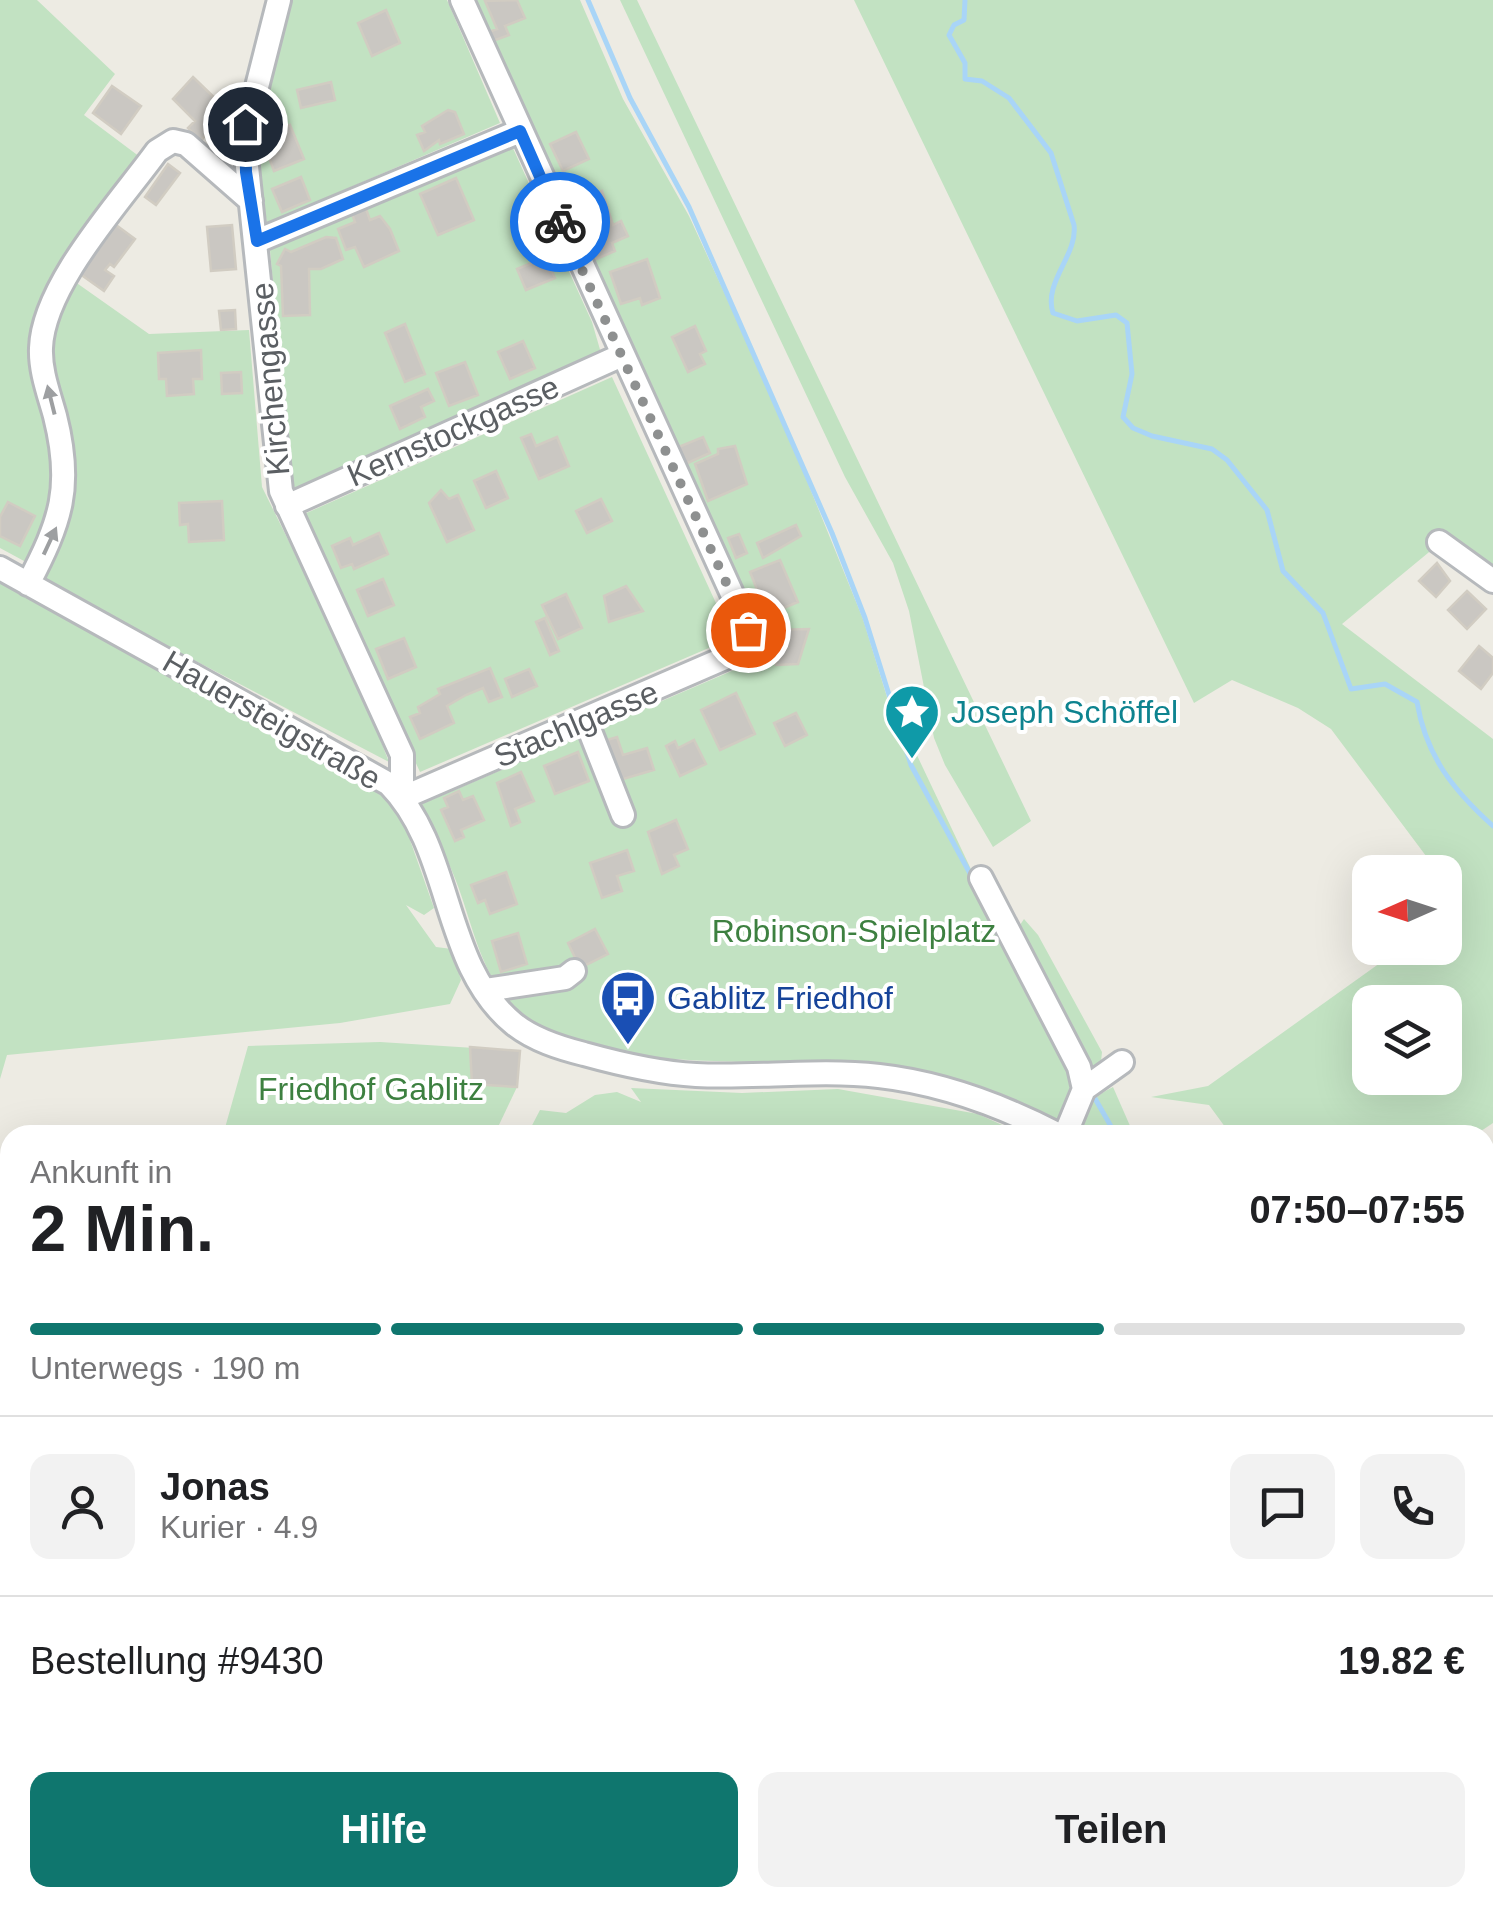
<!DOCTYPE html>
<html lang="de">
<head>
<meta charset="utf-8">
<style>
	body { margin:0; font-family:Arial,sans-serif; background:#f2f2f2; color:#202124; height:100vh; display:flex; flex-direction:column; font-size:38px; white-space:nowrap }
	* { box-sizing:border-box; margin:0 }
	p { font-size:32px; color:#757577 }
	.icon { flex:none; width:55px; height:55px; fill:none; stroke:currentColor; stroke-width:2; stroke-linecap:round; stroke-linejoin:round }
	.map { position:relative; flex:1; overflow:hidden }
	.panel { position:absolute; left:0px; top:1125px; width:1495px; height:782px; display:flex; flex-direction:column; background:#fff; border-radius:30px 30px 0 0; box-shadow:0 10px 40px #0002 }
	.panel>* { flex:none }
	.needle { width:65px; rotate:267deg }
	.tools { position:absolute; left:1352px; top:855px; display:grid; gap:20px }
	.tools a { display:grid; place-items:center; width:110px; height:110px; border-radius:20px; background:#fff; box-shadow:0 10px 40px #0002; font-size:50px }
	.pin { position:absolute; display:grid; place-items:center; width:85px; height:85px; color:#fff; margin:-42px; border:5px solid #fff; border-radius:50%; box-shadow:0 2px 10px #0007 }
	.courier { position:absolute; display:grid; place-items:center; width:100px; height:100px; margin:-50px; border:8px solid #1a73e8; border-radius:50%; background:#fff; color:#222; box-shadow:0 2px 12px #0007 }
	.overview em { font-style:normal; font-weight:800 }
	.overview div { display:flex; flex-direction:column-reverse }
	.overview { display:flex; align-items:center; justify-content:space-between; height:170px; padding:0 30px }
	h1 { font-size:65px; font-weight:800; line-height:75px }
	.bar { display:grid; grid-template-columns:repeat(4,1fr); gap:15px 10px; align-content:center; height:120px; padding:0 30px }
	.bar i { height:12px; border-radius:8px; background:#e0e0e0 }
	.bar .selected { background:#0f766e }
	.bar p { grid-column:span 4 }
	.line { display:flex; align-items:center; gap:25px; padding:0 30px; border-top:2px solid #e0e0e0 }
	.line div { flex:1 }
	.round { display:grid; place-items:center; flex:none; width:105px; height:105px; border-radius:20px; background:#f2f2f2 }
	.action { display:flex; gap:20px; margin-top:auto; padding:20px 30px }
	.action a { flex:1; height:115px; border-radius:20px; background:#0f766e; color:#fff; font-size:40px; font-weight:800; line-height:115px; text-align:center }
	.action a+a { background:#f2f2f2; color:#202124 }
	.map>svg:first-child { display:block }
</style>
</head>
<body>
<div class="map">
<svg width="1493" height="1907" viewBox="0 0 1493 1907">
	<rect width="100%" height="100%" fill="#edebe3"/>
	<path fill="#c2e2c2" fill-rule="evenodd" d="M 0,0 L 37,0 L 115,74 L 84,115 L 140,157 L 48,284 L 36,317 L 55,489 L 35,558 L 24,561 L 0,548 Z
		M 289,0 L 447,0 L 500,123 L 267,223 L 252,135 Z
		M 475,0 L 580,0 L 623,99 L 689,216 L 777,407 L 863,619 L 903,749 L 914,749 L 987,903 L 1055,1025 L 1075,1087 L 1060,1126 C 1012,1100 966,1077 912,1068 C 799,1049 590,1090 507,999 C 479,967 471,919 456,881 C 446,855 433,829 422,804 L 734,670 L 755,646 L 653,393 Z
		M 620,0 L 637,0 L 1031,821 L 993,847 L 945,765 L 934,738 L 909,611 L 893,563 L 845,477 Z
		M 854,0 L 1493,0 L 1493,569 L 1434,548 L 1342,624 L 1493,739 L 1493,1123 L 1475,1135 L 1231,1135 L 1209,1105 L 1151,1097 L 1208,1086 L 1401,948 L 1445,948 L 1445,916 L 1460,905 L 1445,883 L 1445,872 L 1438,872 L 1331,729 L 1298,708 L 1232,680 L 1194,703 ZM 1370,1002 L 1445,1002 L 1445,1078 L 1370,1078 Z
		M 512,146 L 592,322 L 601,353 L 292,493 L 270,250 Z
		M 71,279 L 149,334 L 249,330 L 262,487 L 354,673 L 389,762 L 44,582 L 66,526 L 48,345 Z
		M 612,377 L 732,638 L 420,772 L 302,515 Z
		M 0,583 L 358,773 L 398,806 L 434,908 L 424,915 L 406,905 L 436,947 L 452,949 L 461,980 L 450,1004 L 340,1023 L 7,1055 L 0,1079 Z
		M 1024,919 L 1038,935 L 1102,1052 L 1100,1071 L 1088,1075 L 1016,931 Z
		M 380,1042 L 520,1051 L 517,1087 L 498,1127 L 517,1135 L 223,1135 L 248,1046 Z
		M 1113,1087 L 1134,1135 L 1087,1135 L 1081,1122 C 1086,1104 1097,1095 1113,1087 Z
		M 631,1088 L 742,1093 L 838,1089 L 978,1114 L 1024,1135 L 527,1135 L 540,1110 L 566,1113 L 595,1095 L 617,1092 L 641,1102 Z
		M 0,1600 L 10,1607 L 10,1847 L 0,1846 Z
		M 1485,1864 L 1493,1877 L 1493,1907 L 1024,1907 L 1026,1898 L 1485,1898 Z
		M 348,1898 L 997,1898 L 994,1907 L 347,1907 Z"/>
	<g fill="none" stroke-linecap="round" stroke-linejoin="round">
		<path stroke="#a9d5f7" stroke-width="5" d="M 588,0 L 630,98 L 689,207 L 832,533 L 865,618 L 911,765 L 973,879
			M 965,0 L 964,20 L 954,25 L 949,35 L 965,63 L 965,79 L 982,81 L 1009,98 L 1051,153 L 1074,225 C 1078,255 1043,282 1053,313 L 1077,321 L 1116,315 L 1127,323 L 1132,374 L 1123,417 L 1133,428 L 1152,436 L 1212,449 L 1227,460 L 1267,510 L 1283,571 L 1323,613 L 1351,689 L 1385,684 L 1417,702 C 1426,756 1453,790 1493,826
			M 1093,1095 L 1116,1135"/>
	</g>
	<path fill="#cac7c2" stroke="#d1ccc2" stroke-width="2.5" d="M 517,0 L 525,18 L 505,26 L 509,35 L 493,41 L 489,32 L 497,29 L 485,1 Z
		M 386,10 L 400,43 L 372,56 L 358,23 Z
		M 193,77 L 225,108 L 201,141 L 188,128 L 195,121 L 173,99 Z
		M 331,82 L 335,100 L 301,108 L 297,90 Z
		M 112,86 L 141,106 L 121,134 L 93,113 Z
		M 448,110 L 455,112 L 464,134 L 440,144 L 439,140 L 424,151 L 417,135 L 425,132 L 422,126 Z
		M 290,125 L 304,159 L 274,171 L 266,150 L 273,147 L 268,134 Z
		M 576,132 L 589,159 L 563,171 L 550,144 Z
		M 168,164 L 180,173 L 156,205 L 145,197 Z
		M 301,177 L 310,200 L 282,212 L 272,189 Z
		M 456,178 L 474,220 L 438,235 L 420,194 Z
		M 602,191 L 613,225 L 621,221 L 628,236 L 612,243 L 615,251 L 594,260 L 585,240 L 593,237 L 586,221 L 590,219 L 577,202 Z
		M 366,209 L 370,220 L 380,216 L 390,229 L 399,251 L 364,267 L 355,247 L 346,250 L 338,229 L 355,222 L 352,214 Z
		M 116,225 L 135,239 L 114,267 L 110,264 L 105,270 L 114,276 L 104,291 L 80,274 Z
		M 232,225 L 236,269 L 211,271 L 207,227 Z
		M 326,237 L 336,238 L 343,259 L 321,269 L 309,269 L 310,315 L 283,316 L 281,266 L 277,264 L 285,249 L 291,252 Z
		M 546,257 L 555,278 L 526,290 L 517,269 Z
		M 647,259 L 660,298 L 642,305 L 640,298 L 621,304 L 610,272 Z
		M 235,310 L 236,329 L 221,330 L 219,311 Z
		M 405,324 L 425,374 L 405,382 L 385,333 Z
		M 695,326 L 706,351 L 700,354 L 705,364 L 688,372 L 672,337 Z
		M 523,341 L 535,368 L 510,379 L 498,352 Z
		M 201,350 L 202,379 L 193,379 L 194,394 L 167,396 L 166,379 L 159,379 L 158,353 Z
		M 465,362 L 478,395 L 449,406 L 436,373 Z
		M 241,372 L 242,393 L 222,394 L 221,373 Z
		M 428,389 L 434,401 L 421,407 L 425,417 L 400,429 L 390,406 Z
		M 531,434 L 536,446 L 557,437 L 569,466 L 539,479 L 521,438 Z
		M 703,437 L 710,453 L 683,465 L 676,448 Z
		M 735,446 L 747,484 L 708,501 L 695,464 L 718,454 L 718,449 Z
		M 496,471 L 508,498 L 486,508 L 474,481 Z
		M 441,490 L 449,499 L 458,495 L 474,530 L 447,542 L 429,503 Z
		M 601,499 L 612,521 L 587,533 L 576,511 Z
		M 222,501 L 224,540 L 189,542 L 188,524 L 180,525 L 179,503 Z
		M 8,502 L 35,516 L 20,546 L 0,536 L 0,517 Z
		M 796,525 L 801,536 L 763,558 L 757,543 Z
		M 379,533 L 388,554 L 354,569 L 352,564 L 341,568 L 332,546 L 350,538 L 353,545 Z
		M 739,534 L 747,553 L 736,558 L 728,538 Z
		M 780,560 L 798,602 L 767,615 L 750,572 Z
		M 1437,563 L 1450,581 L 1436,597 L 1419,581 Z
		M 383,579 L 394,605 L 368,616 L 357,590 Z
		M 626,586 L 643,611 L 609,622 L 604,596 Z
		M 1467,591 L 1486,609 L 1467,629 L 1448,610 Z
		M 566,594 L 582,628 L 558,639 L 542,605 Z
		M 545,618 L 559,651 L 550,655 L 536,622 Z
		M 809,629 L 798,664 L 776,665 L 774,630 Z
		M 404,638 L 416,667 L 388,679 L 376,649 Z
		M 1479,646 L 1493,658 L 1493,673 L 1481,689 L 1459,671 Z
		M 490,668 L 502,697 L 489,702 L 483,688 L 466,695 L 447,706 L 454,723 L 420,739 L 410,717 L 420,713 L 418,707 L 440,694 L 438,689 Z
		M 529,669 L 537,686 L 512,697 L 505,679 Z
		M 736,693 L 755,734 L 720,750 L 701,710 Z
		M 796,713 L 807,735 L 785,746 L 774,723 Z
		M 617,737 L 623,755 L 647,748 L 654,770 L 613,782 L 600,742 Z
		M 694,740 L 706,764 L 680,776 L 666,746 L 675,741 L 678,748 Z
		M 578,752 L 589,781 L 555,794 L 544,766 Z
		M 521,772 L 534,801 L 515,809 L 520,822 L 511,826 L 497,783 Z
		M 459,791 L 463,800 L 473,796 L 484,820 L 461,830 L 464,837 L 455,841 L 441,810 L 448,807 L 444,798 Z
		M 676,820 L 688,849 L 674,855 L 679,866 L 662,874 L 648,832 Z
		M 627,850 L 634,871 L 617,876 L 622,891 L 602,898 L 590,863 Z
		M 506,872 L 517,904 L 490,914 L 485,900 L 478,903 L 471,885 Z
		M 595,929 L 608,954 L 580,968 L 568,943 Z
		M 518,933 L 527,964 L 501,972 L 492,941 Z
		M 470,1047 L 520,1051 L 517,1087 L 472,1084 Z"/>
	<g fill="none" stroke-linecap="round" stroke-linejoin="round">
		<g stroke="#b6b9bc" stroke-width="28">
			<path id="minor" d="M 279,0 L 244,138 L 281,491 L 402,755 L 402,798 L 725,658 L 746,643 L 748,629 L 462,0
				M 257,241 L 520,131
				M 287,506 L 620,356
				M 1439,542 L 1493,581
				M 0,568 L 389,784 C 454,850 441,965 514,1024 C 534,1040 560,1048 584,1054 C 620,1064 658,1073 696,1075 C 757,1078 818,1069 879,1076 C 942,1083 1003,1106 1059,1135
				M 28,584 C 61,521 73,487 55,416 C 49,394 40,371 41,348 C 43,285 120,202 157,151 L 173,141 L 186,144 L 251,201
				M 586,721 L 623,815
				M 981,878 L 1079,1067 L 1084,1089 L 1065,1135
				M 486,990 L 565,978 L 574,971
				M 1084,1089 L 1122,1062
				M 1485,1844 L 1493,1860"/>
		</g>
		<use href="#minor" stroke="#fff" stroke-width="22"/>
	</g>
	<defs><path id="oneway-solid" d="M-6-.8H1V-3.2L6.5 0L1 3.2V.8H-6Z" transform="scale(2.5)"/></defs>
	<g fill="#9d9fa1">
		<use href="#oneway-solid" transform="translate(51 400) rotate(-104)"/>
		<use href="#oneway-solid" transform="translate(50 541) rotate(-65)"/>
	</g>
	<g fill="none" stroke-linecap="round" stroke-linejoin="round">
		<path stroke="#8e9090" stroke-width="10" stroke-dasharray="0 18" d="M 560,222 L 748,630"/>
		<path stroke="#1a73e8" stroke-width="12" d="M 245,124 L 246,172 L 257,241 L 520,131 L 560,222"/>
	</g>
	<defs>
		<g id="sight-pin" transform="scale(2.875)"><path d="M0 17L-7.5 6A9.5 9.5 0 1 1 7.5 6Z" fill="#0f9aa8" stroke="#fff"/><path d="M0-6L1.8-2.2L6-1.7L2.9 1.2L3.7 5.4L0 3.3L-3.7 5.4L-2.9 1.2L-6-1.7L-1.8-2.2Z" fill="#fff"/></g>
		<g id="bus-pin" transform="scale(2.875)"><path d="M0 17L-7.5 6A9.5 9.5 0 1 1 7.5 6Z" fill="#1a4fb4" stroke="#fff"/><path d="M-5-6H5V4H4V6H2V4H-2V6H-4V4H-5ZM-3.5-4V0h7V-4ZM-3.5 1.2v1.5H-2V1.2ZM2 1.2v1.5H3.5V1.2Z" fill="#fff"/></g>
	</defs>
	<g fill-rule="evenodd">
		<use href="#sight-pin" x="912" y="712"/>
		<use href="#bus-pin" x="628" y="998"/>
	</g>
	<g text-anchor="middle" dominant-baseline="central" stroke-width="8" stroke-linejoin="round" paint-order="stroke">
		<g font-size="32" fill="#5b5f63" stroke="#fff">
			<text transform="translate(270 379) rotate(-95)">Kirchengasse</text>
			<text transform="translate(453 431) rotate(-24)">Kernstockgasse</text>
			<text transform="translate(272 720) rotate(30)">Hauersteigstraße</text>
			<text transform="translate(576 724) rotate(-23)">Stachlgasse</text>
		</g>
		<g font-size="32" fill="#0d838f" stroke="#fff" text-anchor="start">
			<text x="951" y="712">Joseph Schöffel</text>
		</g>
		<g font-size="32" fill="#3d8040" stroke="#fff">
			<text x="854" y="931">Robinson-Spielplatz</text>
			<text x="371" y="1089">Friedhof Gablitz</text>
		</g>
		<g font-size="32" fill="#164399" stroke="#fff" text-anchor="start">
			<text x="667" y="998">Gablitz Friedhof</text>
		</g>
	</g>
</svg>
<div class="tools">
<a><svg class="needle" viewBox="-14 -14 28 28"><path d="M0-13l5 13h-10z" fill="#e53935"/><path d="M0 13l5-13h-10z" fill="#757577"/></svg></a>
<a><svg class="icon" aria-label="layers" viewBox="0 0 24 24"><path d="M12 4l9 5-9 5-9-5zM3 14l9 5 9-5"/></svg></a>
</div>
<div class="pin" style="left:748px;top:630px;background:#ea580c"><svg class="icon" aria-label="bag" viewBox="0 0 24 24"><path d="M5 8h14l-1 12H6zM9 8a3 3 0 0 1 6 0"/></svg></div>
<div class="pin" style="left:245px;top:124px;background:#1f2937"><svg class="icon" aria-label="home" viewBox="0 0 24 24"><path d="M3 11l9-7 9 7M6 9v11h12V9"/></svg></div>
<div class="courier" style="left:560px;top:222px"><svg class="icon" aria-label="bike" viewBox="0 0 24 24"><circle cx="6" cy="16" r="4"/><circle cx="18" cy="16" r="4"/><path d="M6 16l4-8h5l3 8M10 8l3 8H6M13 5h3"/></svg></div>
<section class="panel">
<div class="overview"><div><h1>2 Min.</h1><p>Ankunft in</p></div><em>07:50–07:55</em></div>
<div class="bar"><i class="selected"></i><i class="selected"></i><i class="selected"></i><i></i><p>Unterwegs · 190 m</p></div>
<div class="line" style="height:180px"><a class="round"><svg class="icon" aria-label="person" viewBox="0 0 24 24"><circle cx="12" cy="8" r="4"/><path d="M4 21q1-7 8-7t8 7"/></svg></a><div><b>Jonas</b><p>Kurier · 4.9</p></div><a class="round"><svg class="icon" aria-label="chat" viewBox="0 0 24 24"><path d="M4 5h16v11H9l-5 4z"/></svg></a><a class="round"><svg class="icon" aria-label="phone" viewBox="0 0 24 24"><path d="M5 4h4l2 5-3 2q2 4 5 5l2-3 5 2v4C11 20 4 13 5 4z"/></svg></a></div>
<div class="line" style="height:130px"><div>Bestellung #9430</div><b>19.82 €</b></div>
<div class="action"><a>Hilfe</a><a>Teilen</a></div>
</section>
</div>
</body>
</html>
